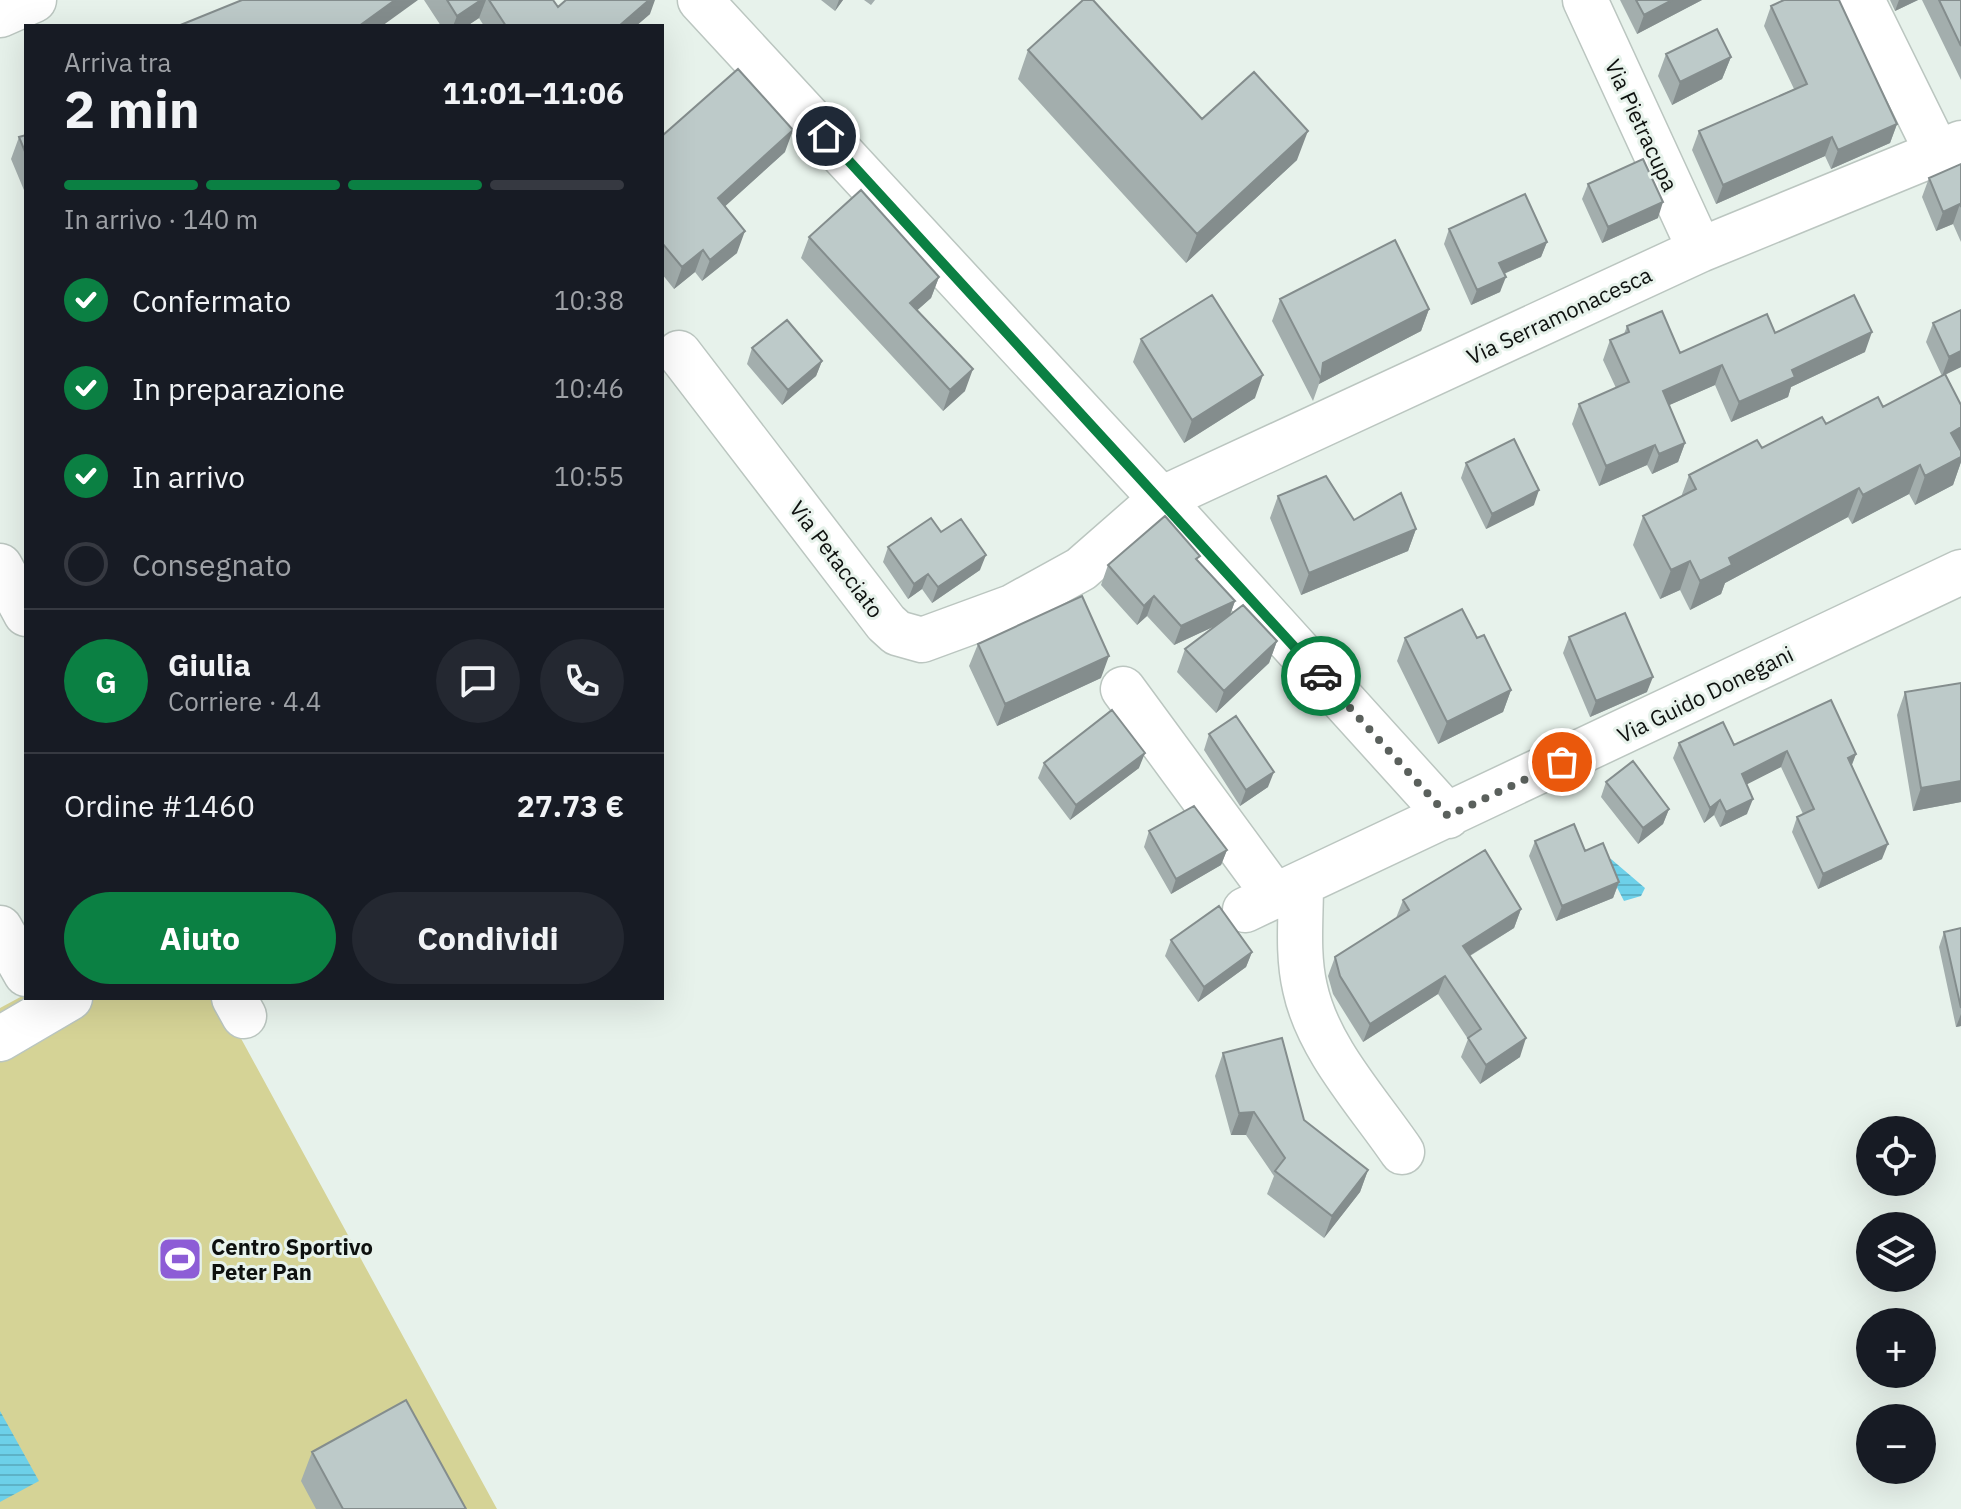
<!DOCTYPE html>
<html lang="it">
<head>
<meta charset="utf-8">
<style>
	body { margin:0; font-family:"IBM Plex Sans",sans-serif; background:#242831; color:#f1f3f6; height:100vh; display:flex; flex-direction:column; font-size:30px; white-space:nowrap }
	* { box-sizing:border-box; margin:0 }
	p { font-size:26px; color:#9ea1a6 }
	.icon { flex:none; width:44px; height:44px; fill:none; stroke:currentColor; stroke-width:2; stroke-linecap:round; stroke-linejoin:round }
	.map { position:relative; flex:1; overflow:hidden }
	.drawer { position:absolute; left:24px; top:24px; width:640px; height:976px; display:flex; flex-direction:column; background:#171b24; border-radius:0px; box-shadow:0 8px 32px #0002 }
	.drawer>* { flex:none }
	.fabs { position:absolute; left:1856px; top:1116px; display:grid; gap:16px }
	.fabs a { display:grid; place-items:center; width:80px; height:80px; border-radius:50%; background:#171b24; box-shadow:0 8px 32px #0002; font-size:40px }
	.pin { position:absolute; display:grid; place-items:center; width:68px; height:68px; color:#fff; margin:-34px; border:4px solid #fff; border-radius:50%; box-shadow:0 2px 8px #0007 }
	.courier { position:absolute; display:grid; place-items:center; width:80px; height:80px; margin:-40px; border:6px solid #0b8043; border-radius:50%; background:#fff; color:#222; box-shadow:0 2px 10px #0007 }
	.overview em { font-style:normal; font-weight:800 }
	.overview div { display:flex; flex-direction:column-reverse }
	.overview { display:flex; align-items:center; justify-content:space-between; height:136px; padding:0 40px }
	h1 { font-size:52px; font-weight:800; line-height:60px }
	.bar { display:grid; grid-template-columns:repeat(4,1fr); gap:12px 8px; align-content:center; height:96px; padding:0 40px }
	.bar i { height:10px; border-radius:6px; background:#363941 }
	.bar .active { background:#0b8043 }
	.bar p { grid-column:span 4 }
	.line { display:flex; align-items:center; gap:20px; padding:0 40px; border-top:2px solid #363941 }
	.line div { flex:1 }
	.round { display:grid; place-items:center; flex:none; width:84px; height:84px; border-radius:42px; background:#242831 }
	ol { padding:0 40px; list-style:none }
	li { display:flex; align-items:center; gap:24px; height:88px }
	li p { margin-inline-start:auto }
	li .icon { padding:8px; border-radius:50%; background:#0b8043; color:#fff; stroke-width:4 }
	li:last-child { color:#9ea1a6 }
	li i { width:44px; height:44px; border:4px solid #363941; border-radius:50% }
	.primary-button { display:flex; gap:16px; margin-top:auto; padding:16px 40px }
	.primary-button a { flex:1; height:92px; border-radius:48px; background:#0b8043; color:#fff; font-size:32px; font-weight:800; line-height:92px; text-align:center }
	.primary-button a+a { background:#242831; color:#f1f3f6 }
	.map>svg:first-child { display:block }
</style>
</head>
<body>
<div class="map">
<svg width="1961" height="1509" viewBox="0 0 1961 1509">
	<defs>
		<pattern id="water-rules" width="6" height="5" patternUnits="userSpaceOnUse" patternTransform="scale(2)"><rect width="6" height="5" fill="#6dd0e9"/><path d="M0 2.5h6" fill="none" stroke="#5db2c7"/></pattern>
	</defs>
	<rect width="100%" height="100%" fill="#e7f2eb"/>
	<path fill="#d5d396" d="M 26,994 L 26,998 L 219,998 L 497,1509 L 0,1509 L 0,1008 Z"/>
	<path fill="url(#water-rules)" d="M 1611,859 L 1645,888 L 1641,896 L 1624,901 L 1604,862 Z
		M 0,1411 L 39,1481 L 0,1502 Z"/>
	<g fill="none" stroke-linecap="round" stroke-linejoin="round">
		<g stroke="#bbc6c0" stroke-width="47">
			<path id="minor" d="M 700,0 L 1161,499 L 1448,816
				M 1585,0 L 1700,250
				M 1862,0 L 1938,154
				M 0,15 L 34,0
				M 679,353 L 886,623 L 897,633 L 922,640 L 1012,607 L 1081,569 L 1161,499 L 1700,250 L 1961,143
				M 0,566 L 26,614
				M 1123,689 L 1275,896
				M 1301,884 C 1301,918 1297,954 1305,988 C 1318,1049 1368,1102 1402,1152
				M 1245,910 L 1961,572
				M 0,928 L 26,974
				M 234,998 L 244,1016
				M 0,1039 L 70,998"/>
		</g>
		<use href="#minor" stroke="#fff" stroke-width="44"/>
	</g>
	<path fill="#a3aead" d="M 424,0 L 553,0 L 558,7 L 650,14 L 636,26 L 484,26 L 479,18 L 467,26 L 441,26 Z
		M 821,0 L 843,0 L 835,11 Z
		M 864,0 L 875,0 L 871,5 Z
		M 1620,0 L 1702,0 L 1637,34 Z
		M 1783,0 L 1839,0 L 1897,124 L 1890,143 L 1831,169 L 1825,156 L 1716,204 L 1692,150 L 1699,131 L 1794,89 L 1764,26 L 1771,6 Z
		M 1890,0 L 1918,0 L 1895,11 Z
		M 1922,0 L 1961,0 L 1961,80 Z
		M 1028,50 L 1202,119 L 1297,160 L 1186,263 L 1018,79 Z
		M 1666,54 L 1731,57 L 1722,79 L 1672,105 L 1658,76 Z
		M 26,135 L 26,195 L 11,159 L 19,137 Z
		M 662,136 L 785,152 L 725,206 L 737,253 L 702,281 L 695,272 L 674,289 L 662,274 Z
		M 1961,164 L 1961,242 L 1953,224 L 1936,231 L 1922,197 L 1929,178 Z
		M 1588,184 L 1658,218 L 1602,243 L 1582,199 Z
		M 1449,229 L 1547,242 L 1541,257 L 1504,274 L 1500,292 L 1471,305 L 1444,244 Z
		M 809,237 L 939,277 L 931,298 L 917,310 L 965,391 L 943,411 L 801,258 Z
		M 1280,299 L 1429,309 L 1421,331 L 1319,384 L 1313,401 L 1272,321 Z
		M 1961,310 L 1961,367 L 1945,375 L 1961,405 L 1961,462 L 1953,485 L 1915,505 L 1909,494 L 1852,524 L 1848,517 L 1725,583 L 1721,594 L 1690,610 L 1680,590 L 1660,599 L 1633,545 L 1643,516 L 1681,497 L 1689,475 L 1826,424 L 1883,407 L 1942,376 L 1926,342 L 1933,323 Z
		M 1627,326 L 1680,353 L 1775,333 L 1865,352 L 1791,387 L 1788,397 L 1731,422 L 1715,385 L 1669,405 L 1685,443 L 1678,462 L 1652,474 L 1647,465 L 1599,486 L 1572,424 L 1579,404 L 1616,388 L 1603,360 L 1610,340 L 1624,334 Z
		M 1141,339 L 1255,398 L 1184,443 L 1133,362 Z
		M 752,348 L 822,361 L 816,376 L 782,405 L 747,364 Z
		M 1466,463 L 1534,505 L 1486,529 L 1461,478 Z
		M 1278,496 L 1354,520 L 1416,529 L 1408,551 L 1301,595 L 1270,518 Z
		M 941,532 L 980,570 L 932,603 L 922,589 L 908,599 L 883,562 L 888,547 Z
		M 1198,561 L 1235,601 L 1230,615 L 1277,641 L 1269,663 L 1216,713 L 1177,672 L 1185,649 L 1215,626 L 1174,645 L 1147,616 L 1137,625 L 1101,585 L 1108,565 Z
		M 1569,637 L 1647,692 L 1590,717 L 1563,653 Z
		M 1405,638 L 1477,638 L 1511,690 L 1503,712 L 1438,744 L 1397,661 Z
		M 978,644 L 1101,678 L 997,726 L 969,666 Z
		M 1961,683 L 1961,802 L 1913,811 L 1897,715 L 1905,692 Z
		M 1209,734 L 1268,787 L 1240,806 L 1204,750 Z
		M 1679,743 L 1734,745 L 1856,754 L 1852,765 L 1882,859 L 1818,889 L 1792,832 L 1797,817 L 1803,814 L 1781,767 L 1746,784 L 1747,814 L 1720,827 L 1714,815 L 1704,823 L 1673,758 Z
		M 1044,763 L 1139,768 L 1070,820 L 1038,778 Z
		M 1606,782 L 1669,809 L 1663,824 L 1638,844 L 1601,797 Z
		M 1149,831 L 1227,850 L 1221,865 L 1171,894 L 1144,847 Z
		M 1535,841 L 1585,851 L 1619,882 L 1613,898 L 1556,921 L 1529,856 Z
		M 1403,900 L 1521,909 L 1514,928 L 1470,956 L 1520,1057 L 1480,1084 L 1461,1057 L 1468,1039 L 1438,994 L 1363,1042 L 1333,994 L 1328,976 L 1335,957 L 1396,918 Z
		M 1961,928 L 1961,1026 L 1956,1027 L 1939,947 L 1944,932 Z
		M 1171,940 L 1252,952 L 1246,967 L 1198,1002 L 1165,956 Z
		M 1223,1053 L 1304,1120 L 1368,1170 L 1360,1192 L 1324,1238 L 1267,1194 L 1274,1176 L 1246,1135 L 1231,1135 L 1215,1076 Z
		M 312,1452 L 466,1509 L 316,1509 L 301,1481 Z"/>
	<path fill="#848d8d" d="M 395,0 L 418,0 L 382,26 L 359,26 Z
		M 481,0 L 486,0 L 479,18 L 467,26 L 453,26 L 457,16 Z
		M 649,0 L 655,0 L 650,14 L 636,26 L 619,26 Z
		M 839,0 L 843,0 L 835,11 Z
		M 1672,0 L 1702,0 L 1637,34 L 1644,15 Z
		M 1899,0 L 1918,0 L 1895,11 Z
		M 1731,57 L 1722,79 L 1672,105 L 1680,82 Z
		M 1897,124 L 1890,143 L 1831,169 L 1838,150 Z
		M 793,130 L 785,152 L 710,220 L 718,198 Z
		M 1308,131 L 1297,160 L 1186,263 L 1197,234 Z
		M 1832,137 L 1825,156 L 1716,204 L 1723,185 Z
		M 1663,202 L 1658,218 L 1602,243 L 1608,227 Z
		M 1960,204 L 1953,224 L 1936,231 L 1943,212 Z
		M 745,231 L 737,253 L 702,281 L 710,260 Z
		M 1547,242 L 1541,257 L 1494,278 L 1499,263 Z
		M 703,250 L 695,272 L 674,289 L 682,267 Z
		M 939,277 L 931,298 L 902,324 L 910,303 Z
		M 1506,277 L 1500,292 L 1471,305 L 1477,290 Z
		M 1429,309 L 1421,331 L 1319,384 L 1323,363 Z
		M 1872,332 L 1865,352 L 1791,387 L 1788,397 L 1731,422 L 1739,402 L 1792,370 Z
		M 1961,351 L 1961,367 L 1942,376 L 1949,357 Z
		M 822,361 L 816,376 L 782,405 L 788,390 Z
		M 1722,365 L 1715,385 L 1656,411 L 1663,391 Z
		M 973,369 L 965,391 L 943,411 L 950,390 Z
		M 1263,375 L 1255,398 L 1184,443 L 1192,420 Z
		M 1961,427 L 1961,448 L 1959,452 L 1951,433 Z
		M 1685,443 L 1678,462 L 1652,474 L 1659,454 Z
		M 1655,445 L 1647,465 L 1599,486 L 1606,466 Z
		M 1961,457 L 1961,462 L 1953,485 L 1915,505 L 1925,476 Z
		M 1920,465 L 1909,494 L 1852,524 L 1863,495 Z
		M 1859,488 L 1848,517 L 1725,583 L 1721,594 L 1690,610 L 1700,581 L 1729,558 Z
		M 1539,490 L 1534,505 L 1486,529 L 1492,514 Z
		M 1416,529 L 1408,551 L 1301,595 L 1309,573 Z
		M 986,555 L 980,570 L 932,603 L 938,587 Z
		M 1690,561 L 1680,590 L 1660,599 L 1671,570 Z
		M 928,574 L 922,589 L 908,599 L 914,584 Z
		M 1154,596 L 1147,616 L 1137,625 L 1144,606 Z
		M 1235,601 L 1228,620 L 1174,645 L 1181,626 Z
		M 1277,641 L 1269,663 L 1216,713 L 1224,691 Z
		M 1109,656 L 1101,678 L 997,726 L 1005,704 Z
		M 1653,677 L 1647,692 L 1590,717 L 1596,701 Z
		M 1511,690 L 1503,712 L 1438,744 L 1447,722 Z
		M 1787,751 L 1781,767 L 1736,790 L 1742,774 Z
		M 1145,753 L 1139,768 L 1070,820 L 1076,805 Z
		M 1856,754 L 1850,769 L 1848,758 Z
		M 1274,772 L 1268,787 L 1240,806 L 1246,790 Z
		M 1961,781 L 1961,802 L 1913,811 L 1921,788 Z
		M 1753,799 L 1747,814 L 1720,827 L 1726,812 Z
		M 1720,800 L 1714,815 L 1704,823 L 1710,808 Z
		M 1669,809 L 1663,824 L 1638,844 L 1643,828 Z
		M 1888,844 L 1882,859 L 1818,889 L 1823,874 Z
		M 1227,850 L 1221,865 L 1171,894 L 1176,879 Z
		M 1619,882 L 1613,898 L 1556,921 L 1562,906 Z
		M 1521,909 L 1514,928 L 1456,964 L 1463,946 Z
		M 1252,952 L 1246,967 L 1198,1002 L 1204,987 Z
		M 1445,976 L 1438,994 L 1363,1042 L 1370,1024 Z
		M 1961,1014 L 1961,1026 L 1956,1027 Z
		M 1526,1038 L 1520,1057 L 1480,1084 L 1486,1065 Z
		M 1254,1112 L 1246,1135 L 1231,1135 L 1239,1113 Z
		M 1368,1170 L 1360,1192 L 1324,1238 L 1332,1216 Z"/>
	<path fill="#bdcac9" stroke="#848d8d" stroke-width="2" d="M 242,0 L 395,0 L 359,26 L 178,26 Z
		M 447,0 L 481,0 L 457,16 Z
		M 489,0 L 553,0 L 558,7 L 566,0 L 649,0 L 619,26 L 506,26 Z
		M 1083,0 L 1093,0 L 1202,119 L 1254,72 L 1308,131 L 1197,234 L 1028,50 Z
		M 1636,0 L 1672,0 L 1644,15 Z
		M 1784,0 L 1839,0 L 1897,124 L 1838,150 L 1832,137 L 1723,185 L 1699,131 L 1807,84 L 1771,6 Z
		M 1939,0 L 1961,0 L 1961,46 Z
		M 1717,29 L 1731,57 L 1680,82 L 1666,54 Z
		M 738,69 L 793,130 L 718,198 L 745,231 L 710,260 L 703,250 L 682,267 L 662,243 L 662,136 Z
		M 26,135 L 26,154 L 19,137 Z
		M 1643,159 L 1663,202 L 1608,227 L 1588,184 Z
		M 1961,164 L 1961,207 L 1960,204 L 1943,212 L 1929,178 Z
		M 861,190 L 939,277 L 910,303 L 973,369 L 950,390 L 809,237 Z
		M 1525,194 L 1547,242 L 1499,263 L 1506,277 L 1477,290 L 1449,229 Z
		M 1395,240 L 1429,309 L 1323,363 L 1321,379 L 1280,299 Z
		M 1212,295 L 1263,375 L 1192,420 L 1141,339 Z
		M 1854,295 L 1872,332 L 1792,370 L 1795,377 L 1739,402 L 1722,365 L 1663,391 L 1685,443 L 1659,454 L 1655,445 L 1606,466 L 1579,404 L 1629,382 L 1610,340 L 1629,332 L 1627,326 L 1662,311 L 1680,353 L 1767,314 L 1775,333 Z
		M 1961,310 L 1961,351 L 1949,357 L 1933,323 Z
		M 787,320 L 822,361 L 788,390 L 752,348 Z
		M 1945,374 L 1961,405 L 1961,427 L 1951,433 L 1961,451 L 1961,457 L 1925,476 L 1920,465 L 1863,495 L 1859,488 L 1729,558 L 1732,565 L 1700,581 L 1690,561 L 1671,570 L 1643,516 L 1696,489 L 1689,475 L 1757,440 L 1762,448 L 1822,417 L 1826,424 L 1878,397 L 1883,407 Z
		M 1514,439 L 1539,490 L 1492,514 L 1466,463 Z
		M 1326,476 L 1354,520 L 1401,493 L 1416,529 L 1309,573 L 1278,496 Z
		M 1165,516 L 1200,556 L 1196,559 L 1235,601 L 1181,626 L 1154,596 L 1144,606 L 1108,565 Z
		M 931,518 L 941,532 L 961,519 L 986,555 L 938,587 L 928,574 L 914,584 L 888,547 Z
		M 1082,596 L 1109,656 L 1005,704 L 978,644 Z
		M 1243,605 L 1277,641 L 1224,691 L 1185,649 Z
		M 1462,609 L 1477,638 L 1484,635 L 1511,690 L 1447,722 L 1405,638 Z
		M 1625,613 L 1653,677 L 1596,701 L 1569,637 Z
		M 1961,683 L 1961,781 L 1921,788 L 1905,692 Z
		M 1831,700 L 1856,754 L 1848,758 L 1888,844 L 1823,874 L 1797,817 L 1814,809 L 1787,751 L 1742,774 L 1753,799 L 1726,812 L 1720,800 L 1710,808 L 1679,743 L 1723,722 L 1734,745 Z
		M 1112,710 L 1145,753 L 1076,805 L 1044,763 Z
		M 1236,716 L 1274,772 L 1246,790 L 1209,734 Z
		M 1633,761 L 1669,809 L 1643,828 L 1606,782 Z
		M 1194,806 L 1227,850 L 1176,879 L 1149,831 Z
		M 1574,824 L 1585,851 L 1603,843 L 1619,882 L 1562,906 L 1535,841 Z
		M 1485,850 L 1521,909 L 1463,946 L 1526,1038 L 1486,1065 L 1468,1038 L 1481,1029 L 1445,976 L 1370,1024 L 1340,976 L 1335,957 L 1409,910 L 1403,900 Z
		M 1219,906 L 1252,952 L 1204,987 L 1171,940 Z
		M 1961,928 L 1961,1008 L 1944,932 Z
		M 1282,1038 L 1304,1120 L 1368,1170 L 1332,1216 L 1275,1171 L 1285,1158 L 1254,1112 L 1239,1113 L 1223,1053 Z
		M 406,1400 L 466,1509 L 343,1509 L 312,1452 Z"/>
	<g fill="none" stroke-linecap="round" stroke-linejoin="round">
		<path stroke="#5a605c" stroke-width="8" stroke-dasharray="0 14.4" d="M 1321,676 L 1448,816 L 1562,762"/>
		<path stroke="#0b8043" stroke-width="10" d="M 826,136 L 1321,676"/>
	</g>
	<defs>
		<g id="stadium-square" transform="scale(2.3)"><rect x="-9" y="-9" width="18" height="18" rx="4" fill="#8d5dd6" stroke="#e7f2eb"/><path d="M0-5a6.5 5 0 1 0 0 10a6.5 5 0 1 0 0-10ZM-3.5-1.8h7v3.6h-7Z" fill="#fff"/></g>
	</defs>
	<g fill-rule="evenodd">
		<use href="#stadium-square" x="180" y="1259"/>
	</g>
	<g text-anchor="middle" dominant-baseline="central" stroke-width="6" stroke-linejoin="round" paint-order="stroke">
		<g font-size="22" fill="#0e110f" stroke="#e7f2eb">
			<text transform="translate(1642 125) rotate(65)">Via Pietracupa</text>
			<text transform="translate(1559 315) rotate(-25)">Via Serramonacesca</text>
			<text transform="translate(837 559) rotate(53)">Via Petacciato</text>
			<text transform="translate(1705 694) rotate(-26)">Via Guido Donegani</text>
		</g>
		<g font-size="22" font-weight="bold" fill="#0e110f" stroke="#e7f2eb" text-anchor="start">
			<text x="211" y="1246">Centro Sportivo<tspan x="211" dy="25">Peter Pan</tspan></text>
		</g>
	</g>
</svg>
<div class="fabs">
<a><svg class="icon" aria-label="locate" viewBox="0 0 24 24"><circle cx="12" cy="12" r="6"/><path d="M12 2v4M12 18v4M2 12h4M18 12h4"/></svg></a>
<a><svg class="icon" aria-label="layers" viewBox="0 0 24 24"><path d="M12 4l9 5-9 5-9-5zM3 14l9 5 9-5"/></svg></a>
<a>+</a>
<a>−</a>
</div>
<div class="pin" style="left:1562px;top:762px;background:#ea580c"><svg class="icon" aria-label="bag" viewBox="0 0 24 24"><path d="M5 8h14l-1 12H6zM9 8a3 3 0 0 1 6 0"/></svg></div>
<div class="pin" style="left:826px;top:136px;background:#1f2937"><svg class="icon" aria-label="home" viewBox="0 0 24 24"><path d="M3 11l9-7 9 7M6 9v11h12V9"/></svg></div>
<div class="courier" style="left:1321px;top:676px"><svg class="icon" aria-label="car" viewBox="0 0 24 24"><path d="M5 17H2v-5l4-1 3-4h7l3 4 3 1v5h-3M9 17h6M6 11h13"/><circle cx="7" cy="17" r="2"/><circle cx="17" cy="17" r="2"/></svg></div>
<section class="drawer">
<div class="overview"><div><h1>2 min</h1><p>Arriva tra</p></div><em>11:01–11:06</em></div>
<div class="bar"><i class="active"></i><i class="active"></i><i class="active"></i><i></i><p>In arrivo · 140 m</p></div>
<ol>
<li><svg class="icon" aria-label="check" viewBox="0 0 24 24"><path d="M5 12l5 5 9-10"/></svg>Confermato<p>10:38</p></li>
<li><svg class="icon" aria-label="check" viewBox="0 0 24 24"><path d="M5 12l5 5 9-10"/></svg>In preparazione<p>10:46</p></li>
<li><svg class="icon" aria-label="check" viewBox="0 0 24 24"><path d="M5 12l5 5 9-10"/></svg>In arrivo<p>10:55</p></li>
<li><i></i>Consegnato</li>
</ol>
<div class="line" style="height:144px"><b class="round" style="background:#0b8043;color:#fff">G</b><div><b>Giulia</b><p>Corriere · 4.4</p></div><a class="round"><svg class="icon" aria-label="chat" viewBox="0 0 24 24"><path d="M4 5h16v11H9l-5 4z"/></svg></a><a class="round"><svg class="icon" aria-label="phone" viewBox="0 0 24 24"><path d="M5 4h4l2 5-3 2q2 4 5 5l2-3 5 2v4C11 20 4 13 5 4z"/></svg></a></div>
<div class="line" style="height:104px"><div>Ordine #1460</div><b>27.73 €</b></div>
<div class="primary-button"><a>Aiuto</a><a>Condividi</a></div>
</section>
</div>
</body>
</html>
